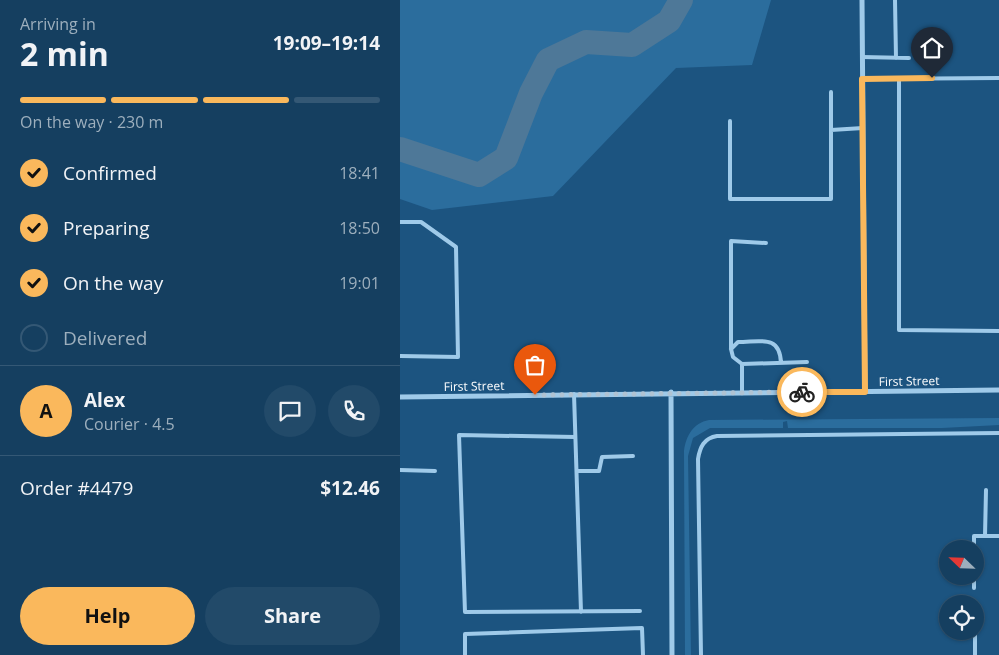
<!DOCTYPE html>
<html lang="en">
<head>
<meta charset="utf-8">
<style>
	body { margin:0; font-family:"Open Sans",sans-serif; background:#224a69; color:#f1f3f6; height:100vh; display:flex; flex-direction:column; font-size:19px; white-space:nowrap }
	* { box-sizing:border-box; margin:0 }
	p { font-size:16px; color:#9dafbd }
	.icon { flex:none; width:28px; height:28px; fill:none; stroke:currentColor; stroke-width:2; stroke-linecap:round; stroke-linejoin:round }
	.map { position:relative; flex:1; overflow:hidden }
	.sheet { display:flex; flex-direction:column; background:#153f60; width:400px }
	.sheet>* { flex:none }
	.needle { width:32px; rotate:293deg }
	.controls { position:absolute; left:539px; top:540px; display:grid; gap:10px }
	.controls a { display:grid; place-items:center; width:45px; height:45px; border-radius:50%; background:#153f60; box-shadow:0 1px 4px #0004,0 0 0 1px #345875; font-size:25px }
	.pin { position:absolute; display:grid; place-items:center; width:42px; height:42px; color:#fff; margin:-51px -21px; border-radius:50% 50% 50% 0; rotate:-45deg; box-shadow:0 0 5px #0007 }
	.pin .icon { rotate:45deg }
	.courier { position:absolute; display:grid; place-items:center; width:50px; height:50px; margin:-25px; border:4px solid #fab85c; border-radius:50%; background:#fff; color:#222; box-shadow:0 1px 6px #0007 }
	.overview em { font-style:normal; font-weight:700 }
	.overview div { display:flex; flex-direction:column-reverse }
	.overview { display:flex; align-items:center; justify-content:space-between; height:85px; padding:0 20px }
	h1 { font-size:32px; font-weight:700; line-height:38px }
	.bar { display:grid; grid-template-columns:repeat(4,1fr); gap:8px 5px; align-content:center; height:60px; padding:0 20px }
	.bar i { height:6px; border-radius:4px; background:#345875 }
	.bar .active { background:#fab85c }
	.bar p { grid-column:span 4 }
	.line { display:flex; align-items:center; gap:12px; padding:0 20px; border-top:1px solid #345875 }
	.line div { flex:1 }
	.round { display:grid; place-items:center; flex:none; width:52px; height:52px; border-radius:26px; background:#224a69 }
	ol { padding:0 20px; list-style:none }
	li { display:flex; align-items:center; gap:15px; height:55px }
	li p { margin-inline-start:auto }
	li .icon { padding:5px; border-radius:50%; background:#fab85c; color:#111; stroke-width:4 }
	li:last-child { color:#9dafbd }
	li i { width:28px; height:28px; border:2px solid #345875; border-radius:50% }
	.cta { display:flex; gap:10px; margin-top:auto; padding:10px 20px }
	.cta a { flex:1; height:58px; border-radius:30px; background:#fab85c; color:#111; font-size:20px; font-weight:700; line-height:58px; text-align:center }
	.cta a+a { background:#224a69; color:#f1f3f6 }
	main { display:flex; flex:1; min-height:0 }
	.map>svg:first-child { display:block }
</style>
</head>
<body>
<main>
<section class="sheet">
<div class="overview"><div><h1>2 min</h1><p>Arriving in</p></div><em>19:09–19:14</em></div>
<div class="bar"><i class="active"></i><i class="active"></i><i class="active"></i><i></i><p>On the way · 230 m</p></div>
<ol>
<li><svg class="icon" aria-label="check" viewBox="0 0 24 24"><path d="M5 12l5 5 9-10"/></svg>Confirmed<p>18:41</p></li>
<li><svg class="icon" aria-label="check" viewBox="0 0 24 24"><path d="M5 12l5 5 9-10"/></svg>Preparing<p>18:50</p></li>
<li><svg class="icon" aria-label="check" viewBox="0 0 24 24"><path d="M5 12l5 5 9-10"/></svg>On the way<p>19:01</p></li>
<li><i></i>Delivered</li>
</ol>
<div class="line" style="height:90px"><b class="round" style="background:#fab85c;color:#111">A</b><div><b>Alex</b><p>Courier · 4.5</p></div><a class="round"><svg class="icon" aria-label="chat" viewBox="0 0 24 24"><path d="M4 5h16v11H9l-5 4z"/></svg></a><a class="round"><svg class="icon" aria-label="phone" viewBox="0 0 24 24"><path d="M5 4h4l2 5-3 2q2 4 5 5l2-3 5 2v4C11 20 4 13 5 4z"/></svg></a></div>
<div class="line" style="height:65px"><div>Order #4479</div><b>$12.46</b></div>
<div class="cta"><a>Help</a><a>Share</a></div>
</section>
<div class="map">
<svg width="599" height="655" viewBox="0 0 599 655">
	<rect width="100%" height="100%" fill="#1c5480"/>
	<path fill="#2b6d9d" d="M 0,0 L 371,0 L 352,65 L 276,68 L 153,196 L 32,210 L 0,199 Z
		M 599,418 L 599,425 L 542,428 L 388,428 L 387,421 L 383,422 L 383,428 L 310,428 L 293,438 L 288,456 L 291,655 L 285,655 L 284,451 C 286,436 293,423 309,420 Z"/>
	<g fill="none" stroke-linecap="round" stroke-linejoin="round">
		<path stroke="#4e7898" stroke-width="24" d="M 0,149 L 79,175 L 106,158 L 131,93 L 148,60 L 186,42 L 232,45 L 269,21 L 281,0"/>
		<path stroke="#9fcae9" stroke-width="4" d="M 495,0 L 496,58
			M 462,57 L 509,58
			M 463,79 L 599,78
			M 499,79 L 499,330 L 599,331
			M 330,121 L 330,199 L 431,199 L 431,92
			M 431,130 L 463,128
			M 0,222 L 21,222 L 56,247 L 58,357 L 0,356
			M 366,243 L 331,241 L 331,349 L 333,357 L 342,364 L 407,362
			M 331,349 L 338,342 C 360,342 380,334 381,363
			M 342,392 L 342,364
			M 174,394 L 181,612
			M 175,437 L 59,435 L 65,612 L 240,611
			M 0,470 L 35,471
			M 177,471 L 199,471 L 202,457 L 233,456
			M 585,536 L 586,490
			M 574,549 L 574,536 L 599,536
			M 574,576 L 574,588
			M 575,631 L 575,655
			M 65,655 L 65,634 L 242,628 L 243,655
			M 301,655 L 298,459 C 300,447 304,438 317,436 L 599,433"/>
		<path stroke="#9fcae9" stroke-width="5" d="M 462,0 L 465,392
			M 271,392 L 272,655
			M 0,397 L 599,390"/>
	</g>
	<g fill="none" stroke-linecap="round" stroke-linejoin="round">
		<path stroke="#b0c3d3" stroke-width="5" stroke-dasharray="0 9" d="M 135,395 L 402,392"/>
		<path stroke="#fab85c" stroke-width="6" d="M 402,392 L 465,392 L 462,79 L 532,78"/>
	</g>
	<g text-anchor="middle" dominant-baseline="central" stroke-width="4.5" stroke-linejoin="round" paint-order="stroke">
		<g font-size="12" fill="#fff" stroke="#1c5480">
			<text transform="translate(509 381) rotate(-1)">First Street</text>
			<text transform="translate(74 386) rotate(-1)">First Street</text>
		</g>
	</g>
</svg>
<div class="controls">
<a><svg class="needle" viewBox="-14 -14 28 28"><path d="M0-13l5 13h-10z" fill="#e53935"/><path d="M0 13l5-13h-10z" fill="#9dafbd"/></svg></a>
<a><svg class="icon" aria-label="locate" viewBox="0 0 24 24"><circle cx="12" cy="12" r="6"/><path d="M12 2v4M12 18v4M2 12h4M18 12h4"/></svg></a>
</div>
<div class="pin" style="left:135px;top:395px;background:#ea580c"><svg class="icon" aria-label="bag" viewBox="0 0 24 24"><path d="M5 8h14l-1 12H6zM9 8a3 3 0 0 1 6 0"/></svg></div>
<div class="pin" style="left:532px;top:78px;background:#1f2937"><svg class="icon" aria-label="home" viewBox="0 0 24 24"><path d="M3 11l9-7 9 7M6 9v11h12V9"/></svg></div>
<div class="courier" style="left:402px;top:392px"><svg class="icon" aria-label="bike" viewBox="0 0 24 24"><circle cx="6" cy="16" r="4"/><circle cx="18" cy="16" r="4"/><path d="M6 16l4-8h5l3 8M10 8l3 8H6M13 5h3"/></svg></div>
</div>
</main>
</body>
</html>
